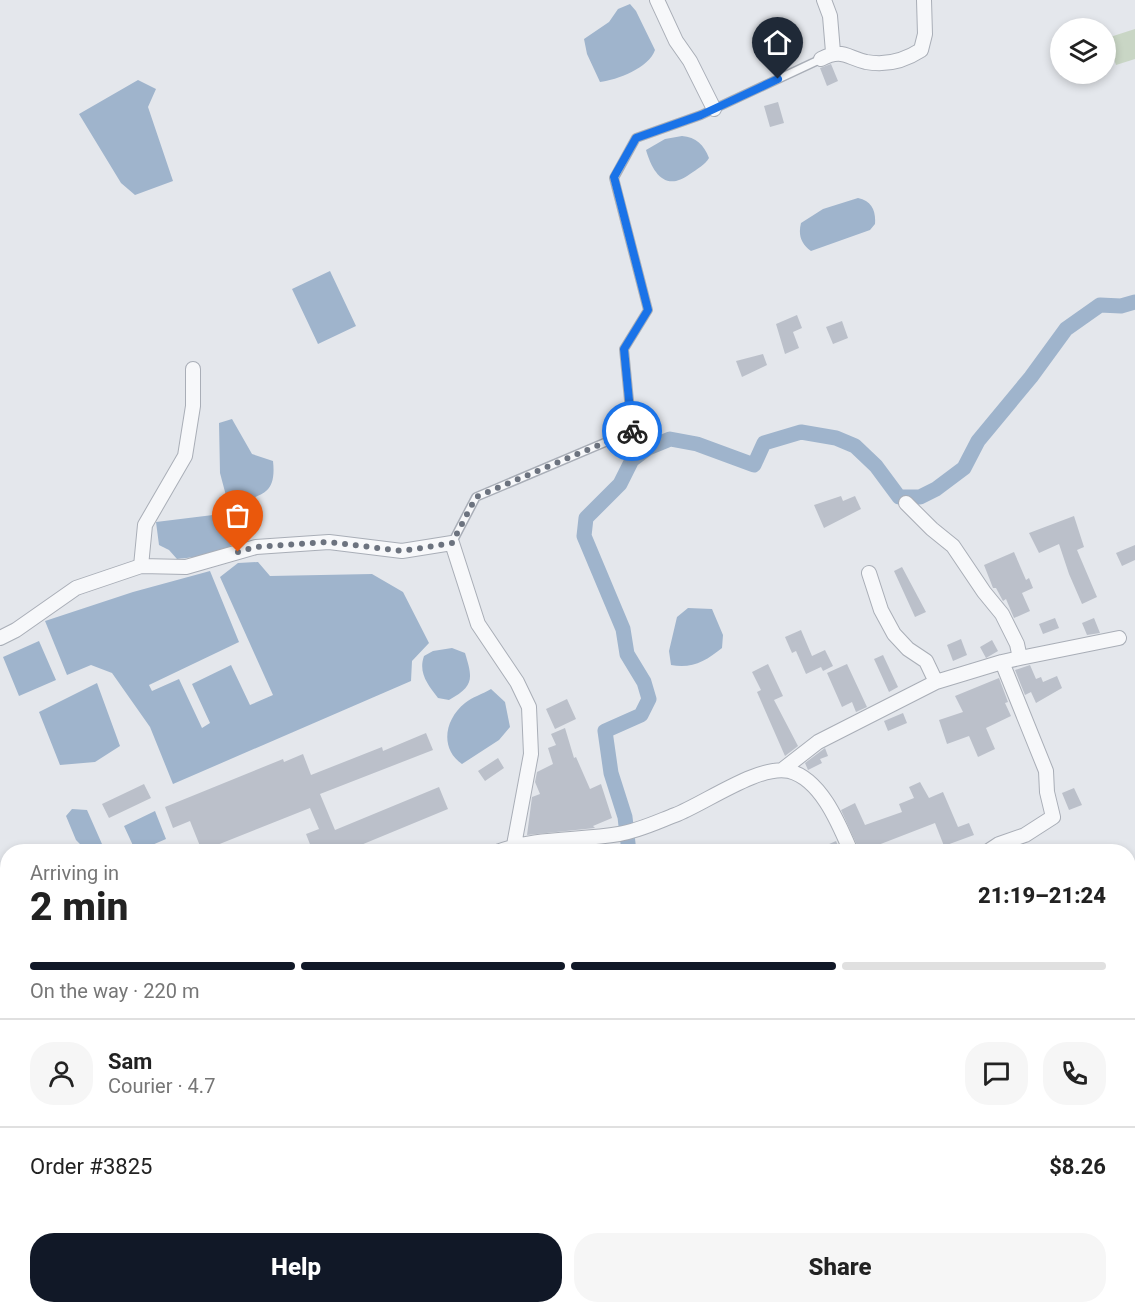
<!DOCTYPE html>
<html lang="en">
<head>
<meta charset="utf-8">
<style>
	body { margin:0; font-family:Roboto,sans-serif; background:#f6f6f6; color:#222; height:100vh; display:flex; flex-direction:column; font-size:22px; white-space:nowrap }
	* { box-sizing:border-box; margin:0 }
	p { font-size:20px; color:#767676 }
	.icon { flex:none; width:33px; height:33px; fill:none; stroke:currentColor; stroke-width:2; stroke-linecap:round; stroke-linejoin:round }
	.map { position:relative; flex:1; overflow:hidden }
	.panel { position:absolute; left:0px; top:844px; width:1136px; height:470px; display:flex; flex-direction:column; background:#fff; border-radius:24px 24px 0 0; box-shadow:0 3px 9px #0003 }
	.panel>* { flex:none }
	.buttons { position:absolute; left:1050px; top:18px; display:grid; gap:12px }
	.buttons a { display:grid; place-items:center; width:66px; height:66px; border-radius:50%; background:#fff; box-shadow:0 3px 9px #0003; font-size:30px }
	.pin { position:absolute; display:grid; place-items:center; width:51px; height:51px; color:#fff; margin:-62px -26px; border-radius:50% 50% 50% 0; rotate:-45deg; box-shadow:0 0 6px #0007 }
	.pin .icon { rotate:45deg }
	.courier { position:absolute; display:grid; place-items:center; width:60px; height:60px; margin:-30px; border:4px solid #1a73e8; border-radius:50%; background:#fff; color:#222; box-shadow:0 2px 8px #0007 }
	.overview em { font-style:normal; font-weight:800 }
	.overview div { display:flex; flex-direction:column-reverse }
	.overview { display:flex; align-items:center; justify-content:space-between; height:102px; padding:0 30px }
	h1 { font-size:39px; font-weight:800; line-height:45px }
	.bar { display:grid; grid-template-columns:repeat(4,1fr); gap:9px 6px; align-content:center; height:72px; padding:0 30px }
	.bar i { height:8px; border-radius:4px; background:#e0e0e0 }
	.bar .current { background:#111827 }
	.bar p { grid-column:span 4 }
	.line { display:flex; align-items:center; gap:15px; padding:0 30px; border-top:2px solid #e0e0e0 }
	.line div { flex:1 }
	.round { display:grid; place-items:center; flex:none; width:63px; height:63px; border-radius:24px; background:#f6f6f6 }
	.button { display:flex; gap:12px; margin-top:auto; padding:12px 30px }
	.button a { flex:1; height:69px; border-radius:24px; background:#111827; color:#fff; font-size:24px; font-weight:800; line-height:69px; text-align:center }
	.button a+a { background:#f6f6f6; color:#222 }
	.map>svg:first-child { display:block }
</style>
</head>
<body>
<div class="map">
<svg width="1135" height="1313" viewBox="0 0 1135 1313">
	<rect width="100%" height="100%" fill="#e4e7ec"/>
	<path fill="#c9d6c5" d="M 1135,29 L 1135,59 L 1116,65 L 1107,38 Z"/>
	<path fill="#9fb4cc" d="M 630,4 L 636,11 L 655,50 C 649,68 617,80 600,82 L 587,54 L 584,39 L 609,22 L 618,9 Z
		M 138,80 L 156,89 L 148,107 L 173,181 L 135,195 L 121,183 L 79,114 Z
		M 682,136 C 696,137 704,145 709,158 C 705,165 697,169 690,174 C 666,192 653,174 646,150 L 665,139 Z
		M 858,198 C 872,201 876,211 875,224 L 870,230 L 811,251 C 801,244 798,235 801,223 L 823,209 Z
		M 330,271 L 356,326 L 318,344 L 292,289 Z
		M 232,419 L 252,454 L 273,461 C 278,506 247,488 241,512 C 239,519 242,529 243,536 C 228,553 198,557 177,559 L 169,550 L 159,545 L 156,522 L 213,515 L 229,507 L 220,473 L 219,423 Z
		M 258,562 L 270,576 L 372,574 L 403,592 L 429,643 L 412,661 L 411,681 L 173,784 L 150,727 L 112,673 L 91,665 L 67,675 L 45,621 L 133,592 L 210,571 L 239,642 L 149,685 L 152,691 L 179,679 L 202,728 L 210,723 L 192,684 L 231,665 L 250,705 L 273,695 L 220,577 L 238,563 Z
		M 688,608 L 712,609 L 723,635 L 722,648 C 706,661 692,669 671,665 L 669,651 L 677,617 Z
		M 39,641 L 56,680 L 19,696 L 3,657 Z
		M 452,648 L 465,653 C 473,679 474,686 449,700 L 438,698 C 428,685 418,673 424,656 L 433,651 Z
		M 97,683 L 120,746 L 95,762 L 60,765 L 39,712 Z
		M 491,689 L 505,702 L 510,727 L 499,740 L 462,764 C 440,749 444,720 465,703 C 472,697 483,694 491,689 Z
		M 72,809 L 87,810 L 102,844 L 87,851 L 76,840 L 66,816 Z
		M 155,811 L 166,839 L 136,852 L 124,826 Z
		M 229,1307 L 329,1307 L 322,1313 L 232,1313 Z"/>
	<g fill="none" stroke-linecap="round" stroke-linejoin="round">
		<path stroke="#9fb4cc" stroke-width="15" d="M 629,852 L 625,817 L 611,773 L 605,731 L 641,715 L 649,699 L 644,682 L 627,654 L 623,629 L 584,536 L 586,518 L 620,484 L 632,460 L 648,448 L 670,439 L 697,444 L 754,465 L 764,443 L 801,432 L 836,438 L 855,446 L 876,466 L 899,497 L 920,497 L 936,489 L 964,468 L 978,441 L 1031,377 L 1066,329 L 1100,305 L 1121,306 L 1135,302
			M 0,1294 L 8,1289"/>
	</g>
	<path fill="#bbc0ca" d="M 831,64 L 838,81 L 827,86 L 820,68 Z
		M 778,102 L 784,123 L 770,127 L 764,106 Z
		M 797,315 L 802,328 L 793,332 L 799,348 L 785,354 L 776,324 Z
		M 842,321 L 848,338 L 833,344 L 826,327 Z
		M 763,354 L 767,365 L 742,377 L 736,361 Z
		M 841,496 L 843,501 L 855,496 L 861,509 L 824,528 L 814,505 Z
		M 1074,516 L 1084,547 L 1077,550 L 1097,597 L 1082,604 L 1069,574 L 1059,544 L 1039,553 L 1029,533 Z
		M 1135,545 L 1135,560 L 1122,566 L 1116,553 Z
		M 1014,552 L 1026,580 L 1029,578 L 1033,588 L 1022,593 L 1030,611 L 1014,618 L 1006,599 L 1003,601 L 996,588 L 993,588 L 984,565 Z
		M 902,567 L 926,612 L 915,617 L 894,571 Z
		M 1055,618 L 1059,628 L 1043,634 L 1039,624 Z
		M 1094,618 L 1100,633 L 1087,635 L 1082,623 Z
		M 801,630 L 812,656 L 825,650 L 833,666 L 823,671 L 821,667 L 806,674 L 796,651 L 792,653 L 785,637 Z
		M 961,639 L 967,655 L 953,661 L 947,645 Z
		M 992,640 L 998,651 L 986,658 L 980,647 Z
		M 883,655 L 898,687 L 889,692 L 874,659 Z
		M 768,664 L 783,696 L 774,700 L 798,746 L 785,756 L 757,692 L 761,690 L 752,672 Z
		M 847,664 L 867,707 L 856,712 L 852,702 L 842,707 L 827,673 Z
		M 1030,665 L 1036,679 L 1041,677 L 1043,682 L 1057,676 L 1062,688 L 1036,703 L 1031,692 L 1025,695 L 1015,670 Z
		M 999,678 L 1008,702 L 1005,703 L 1011,716 L 986,728 L 995,749 L 978,757 L 969,736 L 947,744 L 939,720 L 963,712 L 955,696 Z
		M 567,699 L 576,719 L 555,729 L 546,709 Z
		M 903,713 L 907,723 L 888,731 L 884,721 Z
		M 565,728 L 574,758 L 576,757 L 590,789 L 601,784 L 612,818 L 593,826 L 595,828 L 527,835 L 532,797 L 540,794 L 535,782 L 537,772 L 553,764 L 548,748 L 556,745 L 551,734 Z
		M 426,733 L 433,750 L 320,794 L 335,830 L 439,787 L 448,809 L 344,852 L 313,852 L 306,834 L 319,829 L 310,808 L 202,851 L 190,821 L 173,828 L 165,807 L 283,759 L 284,762 L 303,754 L 311,775 L 382,747 L 383,751 Z
		M 825,748 L 828,756 L 820,759 L 822,763 L 808,770 L 805,763 Z
		M 498,758 L 504,768 L 485,781 L 478,771 Z
		M 920,782 L 929,798 L 943,792 L 958,827 L 969,823 L 974,835 L 944,846 L 935,823 L 860,852 L 841,810 L 855,803 L 865,825 L 902,812 L 899,804 L 914,798 L 909,787 Z
		M 144,784 L 151,798 L 109,818 L 102,804 Z
		M 1074,788 L 1082,805 L 1069,810 L 1062,793 Z
		M 836,841 L 841,852 L 811,852 Z"/>
	<g fill="none" stroke-linecap="round" stroke-linejoin="round">
		<g stroke="#a9aeb7" stroke-width="10">
			<path id="lane" d="M 452,543 L 476,497 L 632,431 L 624,349 L 648,310 L 614,178 L 636,138 L 701,115 L 821,59"/>
		</g>
		<g stroke="#a9aeb7" stroke-width="16">
			<path id="street" d="M 657,0 L 676,41 L 690,61 L 714,109
				M 824,0 L 830,16 L 833,52
				M 821,59 C 842,48 846,57 866,62 C 887,66 904,61 921,50 L 925,34 L 924,0
				M 193,369 L 193,406 L 185,456 L 145,525 L 141,566 L 186,567 L 256,547 L 329,542 L 402,551 L 452,543 L 478,624 L 517,682 L 529,707 L 531,754 L 514,845
				M 906,503 L 932,529 L 953,546 L 984,592 L 1002,614 L 1017,644 L 1020,658 L 1002,662 L 1046,771 L 1047,792 L 1053,817 L 1025,835 L 999,844 L 987,852
				M 869,573 L 881,610 L 894,634 L 908,649 L 926,661 L 936,682
				M 0,638 L 16,630 L 76,588 L 141,566
				M 1020,658 L 1119,638
				M 782,770 L 818,742 L 936,682 L 1002,662
				M 497,852 C 536,837 578,841 619,834 C 638,831 657,822 675,815 C 704,804 759,764 789,771 C 821,779 839,824 851,852
				M 0,1092 L 8,1089
				M 1128,1290 L 1135,1302
				M 212,1306 L 217,1313
				M 352,1313 L 358,1306"/>
		</g>
		<use href="#lane" stroke="#f7f8fa" stroke-width="7"/>
		<use href="#street" stroke="#f7f8fa" stroke-width="14"/>
	</g>
	<g fill="none" stroke-linecap="round" stroke-linejoin="round">
		<path stroke="#6c737f" stroke-width="6" stroke-dasharray="0 10.8" d="M 238,552 L 256,547 L 329,542 L 402,551 L 452,543 L 476,497 L 632,431"/>
		<path stroke="#1a73e8" stroke-width="8" d="M 632,431 L 624,349 L 648,310 L 614,177 L 636,138 L 701,115 L 778,79"/>
	</g>
</svg>
<div class="buttons">
<a><svg class="icon" aria-label="layers" viewBox="0 0 24 24"><path d="M12 4l9 5-9 5-9-5zM3 14l9 5 9-5"/></svg></a>
</div>
<div class="pin" style="left:238px;top:552px;background:#ea580c"><svg class="icon" aria-label="bag" viewBox="0 0 24 24"><path d="M5 8h14l-1 12H6zM9 8a3 3 0 0 1 6 0"/></svg></div>
<div class="pin" style="left:778px;top:79px;background:#1f2937"><svg class="icon" aria-label="home" viewBox="0 0 24 24"><path d="M3 11l9-7 9 7M6 9v11h12V9"/></svg></div>
<div class="courier" style="left:632px;top:431px"><svg class="icon" aria-label="bike" viewBox="0 0 24 24"><circle cx="6" cy="16" r="4"/><circle cx="18" cy="16" r="4"/><path d="M6 16l4-8h5l3 8M10 8l3 8H6M13 5h3"/></svg></div>
<section class="panel">
<div class="overview"><div><h1>2 min</h1><p>Arriving in</p></div><em>21:19–21:24</em></div>
<div class="bar"><i class="current"></i><i class="current"></i><i class="current"></i><i></i><p>On the way · 220 m</p></div>
<div class="line" style="height:108px"><a class="round"><svg class="icon" aria-label="person" viewBox="0 0 24 24"><circle cx="12" cy="8" r="4"/><path d="M4 21q1-7 8-7t8 7"/></svg></a><div><b>Sam</b><p>Courier · 4.7</p></div><a class="round"><svg class="icon" aria-label="chat" viewBox="0 0 24 24"><path d="M4 5h16v11H9l-5 4z"/></svg></a><a class="round"><svg class="icon" aria-label="phone" viewBox="0 0 24 24"><path d="M5 4h4l2 5-3 2q2 4 5 5l2-3 5 2v4C11 20 4 13 5 4z"/></svg></a></div>
<div class="line" style="height:78px"><div>Order #3825</div><b>$8.26</b></div>
<div class="button"><a>Help</a><a>Share</a></div>
</section>
</div>
</body>
</html>
